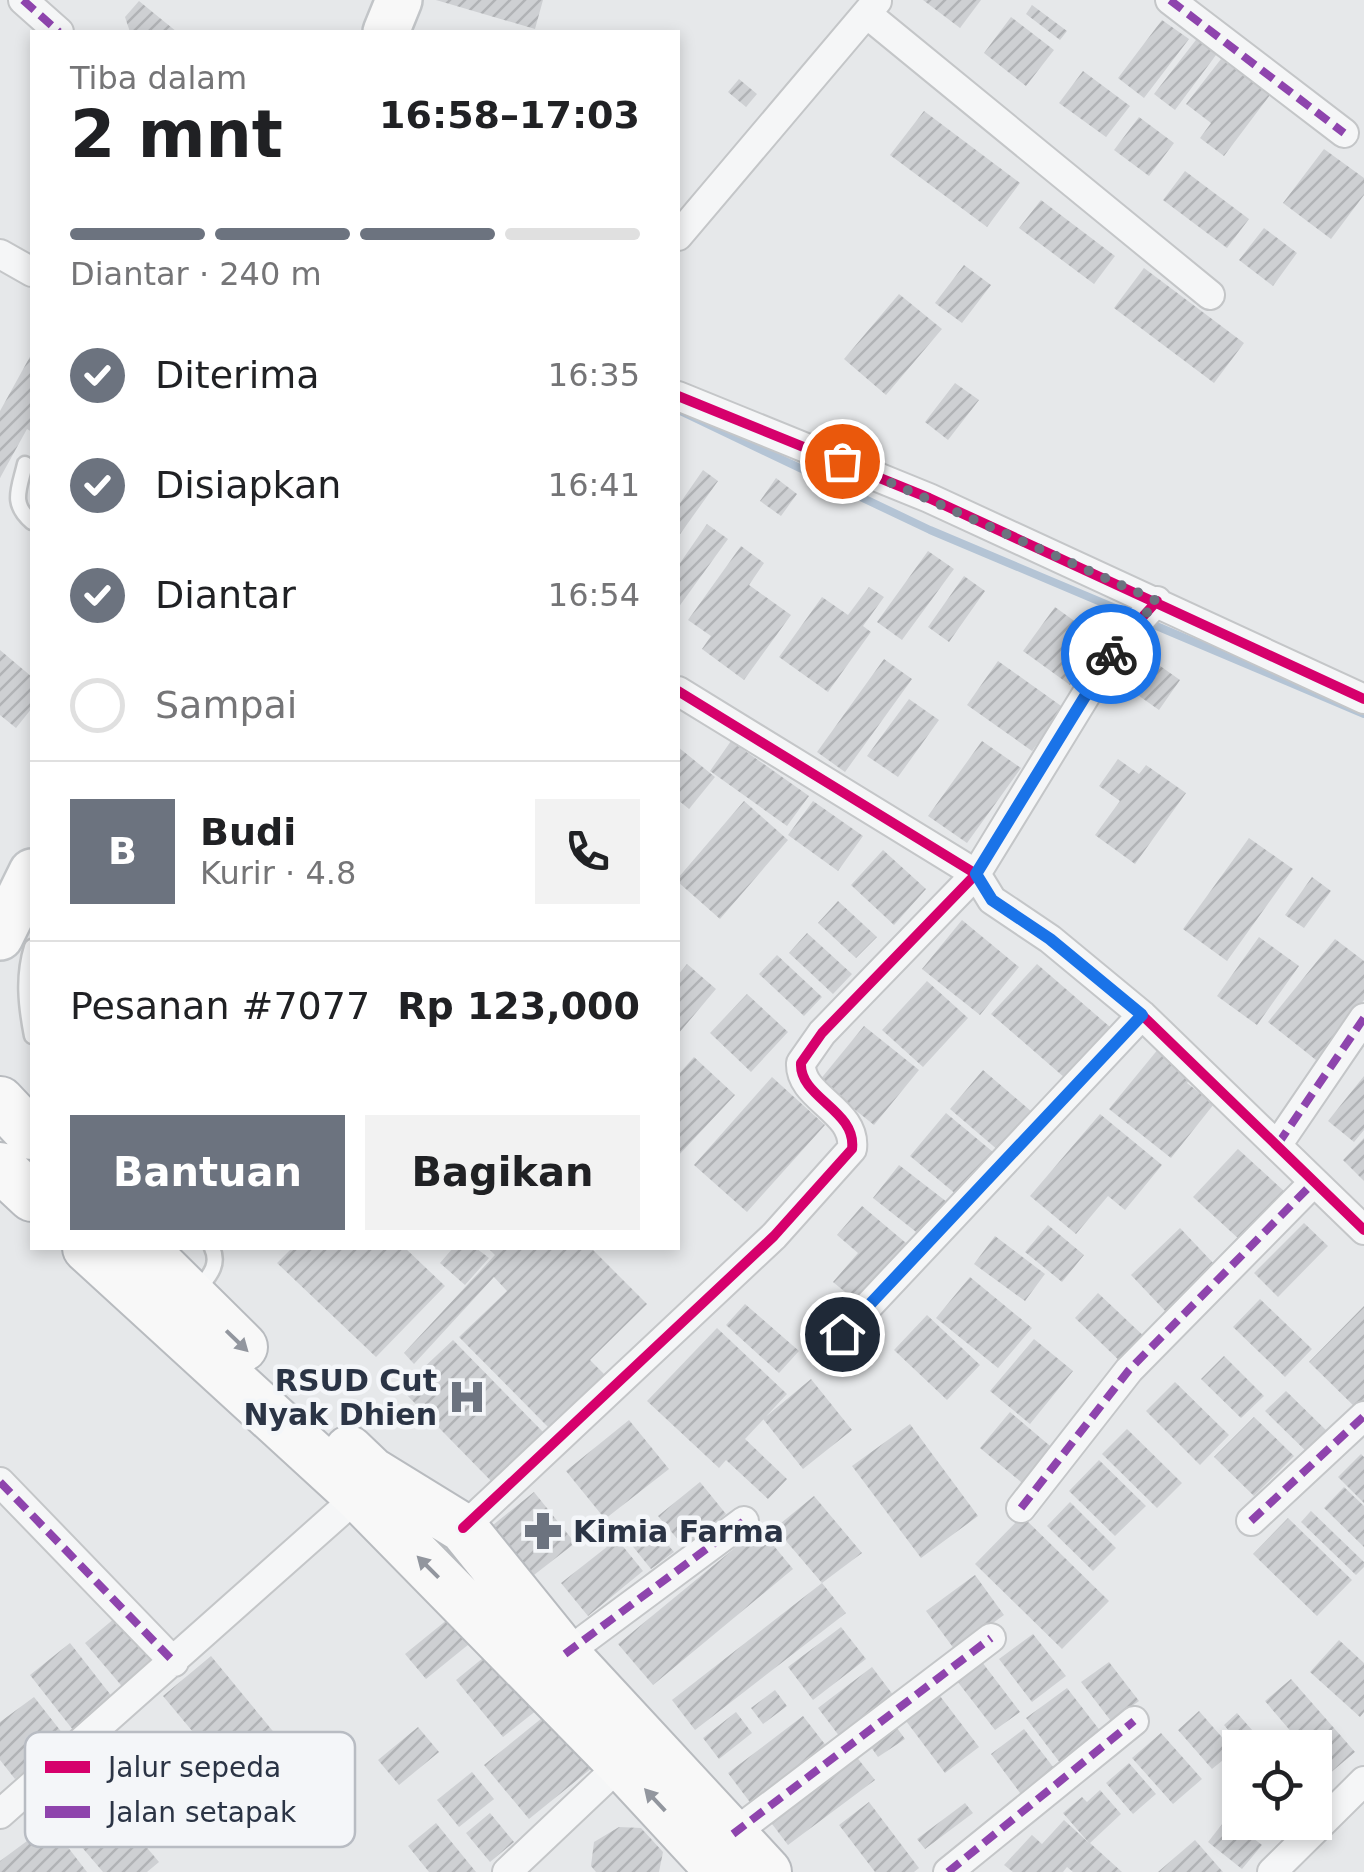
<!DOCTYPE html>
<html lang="id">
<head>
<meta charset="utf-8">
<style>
	body { margin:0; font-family:"DejaVu Sans",sans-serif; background:#f2f2f2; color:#202124; height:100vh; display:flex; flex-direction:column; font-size:38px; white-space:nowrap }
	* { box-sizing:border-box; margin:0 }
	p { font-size:32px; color:#757577 }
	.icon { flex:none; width:55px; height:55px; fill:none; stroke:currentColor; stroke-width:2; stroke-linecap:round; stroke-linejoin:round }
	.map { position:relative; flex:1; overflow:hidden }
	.side { position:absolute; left:30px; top:30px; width:650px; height:1220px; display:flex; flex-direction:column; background:#fff; border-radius:0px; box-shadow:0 5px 15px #0003 }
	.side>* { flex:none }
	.buttons { position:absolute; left:1222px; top:1730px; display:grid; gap:20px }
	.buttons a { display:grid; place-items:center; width:110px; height:110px; border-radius:0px; background:#fff; box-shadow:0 5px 15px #0003; font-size:50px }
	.pin { position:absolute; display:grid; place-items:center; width:85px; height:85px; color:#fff; margin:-42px; border:5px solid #fff; border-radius:50%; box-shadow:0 2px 10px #0007 }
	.courier { position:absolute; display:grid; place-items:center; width:100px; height:100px; margin:-50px; border:8px solid #1a73e8; border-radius:50%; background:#fff; color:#222; box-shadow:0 2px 12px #0007 }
	.head em { font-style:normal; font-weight:700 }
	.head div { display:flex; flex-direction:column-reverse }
	.head { display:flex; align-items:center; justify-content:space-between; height:170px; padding:0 40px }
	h1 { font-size:65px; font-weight:700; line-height:75px }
	.bar { display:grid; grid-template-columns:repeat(4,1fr); gap:15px 10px; align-content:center; height:120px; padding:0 40px }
	.bar i { height:12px; border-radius:8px; background:#e0e0e0 }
	.bar .on { background:#6c737f }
	.bar p { grid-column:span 4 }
	.line { display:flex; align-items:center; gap:25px; padding:0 40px; border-top:2px solid #e0e0e0 }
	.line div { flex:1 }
	.round { display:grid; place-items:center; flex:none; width:105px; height:105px; border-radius:0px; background:#f2f2f2 }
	ol { padding:0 40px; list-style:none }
	li { display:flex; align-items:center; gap:30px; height:110px }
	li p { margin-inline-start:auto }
	li .icon { padding:10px; border-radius:50%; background:#6c737f; color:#fff; stroke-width:4 }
	li:last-child { color:#757577 }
	li i { width:55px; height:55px; border:5px solid #e0e0e0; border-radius:50% }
	.primary-button { display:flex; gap:20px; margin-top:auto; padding:20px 40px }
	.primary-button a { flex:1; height:115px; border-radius:0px; background:#6c737f; color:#fff; font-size:40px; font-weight:700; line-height:115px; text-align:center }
	.primary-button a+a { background:#f2f2f2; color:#202124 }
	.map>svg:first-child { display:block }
</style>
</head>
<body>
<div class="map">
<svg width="1364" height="1872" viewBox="0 0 1364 1872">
	<defs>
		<pattern id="building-hatch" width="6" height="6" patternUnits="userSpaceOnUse" patternTransform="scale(2.5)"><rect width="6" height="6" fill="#ced0d3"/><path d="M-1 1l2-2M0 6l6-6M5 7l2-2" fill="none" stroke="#b1b3b6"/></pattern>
	</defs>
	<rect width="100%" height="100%" fill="#e6e8ea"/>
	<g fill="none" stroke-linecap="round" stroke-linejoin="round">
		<path stroke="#b4c4d5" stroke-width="8" d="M 678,410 L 930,530 L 1134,616
			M 1147,622 L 1364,714"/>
	</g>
	<path fill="url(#building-hatch)" d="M 436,0 L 543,0 L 535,29 Z
		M 923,0 L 981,0 L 960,28 Z
		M 139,1 L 177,32 L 130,32 L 125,17 Z
		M 1032,5 L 1067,31 L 1060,40 L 1026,14 Z
		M 1011,17 L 1054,50 L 1026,86 L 984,53 Z
		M 1162,20 L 1189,39 L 1144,98 L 1118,78 Z
		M 1199,36 L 1219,51 L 1175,110 L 1154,94 Z
		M 1221,59 L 1270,95 L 1224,156 L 1200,138 L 1211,123 L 1186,104 Z
		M 1083,71 L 1130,106 L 1106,137 L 1059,103 Z
		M 739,79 L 757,94 L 746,107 L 728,92 Z
		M 924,111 L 1020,183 L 987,227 L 890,155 Z
		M 1139,117 L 1174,143 L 1149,176 L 1114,150 Z
		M 1324,149 L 1364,178 L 1364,195 L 1331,239 L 1283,203 Z
		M 1185,171 L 1249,219 L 1227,248 L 1163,200 Z
		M 1041,200 L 1115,256 L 1094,284 L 1019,228 Z
		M 1264,228 L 1297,253 L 1273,286 L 1239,260 Z
		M 964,265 L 991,285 L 962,323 L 935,303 Z
		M 1144,268 L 1244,343 L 1214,383 L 1114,308 Z
		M 899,294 L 942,329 L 886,395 L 844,359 Z
		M 32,353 L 32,432 L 27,429 L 0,478 L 0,411 Z
		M 955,383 L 979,400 L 948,440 L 925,422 Z
		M 703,470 L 718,481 L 678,537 L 678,506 Z
		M 776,478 L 797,494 L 781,516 L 760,501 Z
		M 707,524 L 728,539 L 678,608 L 678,566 Z
		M 741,546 L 764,563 L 749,585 L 791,615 L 744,680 L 702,649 L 711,636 L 688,620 Z
		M 928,551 L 954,569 L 902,640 L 877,622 Z
		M 964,576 L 985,591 L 949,642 L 928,627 Z
		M 869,587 L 884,597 L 863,626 L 871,632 L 828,692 L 779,657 L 822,597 L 848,615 Z
		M 1055,607 L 1102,641 L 1070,685 L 1023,651 Z
		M 0,650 L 32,677 L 32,708 L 16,728 L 0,715 Z
		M 1146,656 L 1180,680 L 1159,710 L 1125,686 Z
		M 884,659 L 912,679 L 845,772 L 817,752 Z
		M 998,661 L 1064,708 L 1032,751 L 967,705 Z
		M 909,699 L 939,720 L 898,777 L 867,756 Z
		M 731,741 L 809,796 L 787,826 L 710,771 Z
		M 982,741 L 1021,768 L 967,843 L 928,816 Z
		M 678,747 L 715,777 L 689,809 L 678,800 Z
		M 1118,759 L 1139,774 L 1146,765 L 1186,793 L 1135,864 L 1095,835 L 1120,801 L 1099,786 Z
		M 744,801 L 788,840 L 720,919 L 678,882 L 678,878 Z
		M 813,801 L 863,836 L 838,871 L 788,835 Z
		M 1249,838 L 1293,869 L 1227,961 L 1183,929 Z
		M 883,850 L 926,889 L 894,925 L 851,885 Z
		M 1312,877 L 1331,891 L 1304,928 L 1285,915 Z
		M 838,901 L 877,937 L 856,958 L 818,923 Z
		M 962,920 L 1019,967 L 980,1015 L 922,969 Z
		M 807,933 L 852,974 L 833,994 L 789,953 Z
		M 1259,937 L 1299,966 L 1257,1025 L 1217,996 Z
		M 1335,939 L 1364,961 L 1364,1000 L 1316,1060 L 1268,1022 Z
		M 777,955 L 822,997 L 804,1016 L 759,974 Z
		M 687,964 L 716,989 L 678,1034 L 678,975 Z
		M 1037,964 L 1110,1027 L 1065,1078 L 991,1014 Z
		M 927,981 L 968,1018 L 923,1067 L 882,1030 Z
		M 747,994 L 788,1032 L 751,1072 L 710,1033 Z
		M 864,1026 L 919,1070 L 874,1125 L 819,1081 Z
		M 1159,1048 L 1193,1075 L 1187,1083 L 1214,1104 L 1171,1158 L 1109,1109 Z
		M 694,1057 L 735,1095 L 678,1156 L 678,1075 Z
		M 983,1070 L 1032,1112 L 999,1151 L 950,1109 Z
		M 1364,1076 L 1364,1130 L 1354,1142 L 1328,1121 Z
		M 772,1077 L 825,1125 L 747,1212 L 694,1165 Z
		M 946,1113 L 993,1152 L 957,1195 L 910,1156 Z
		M 1100,1114 L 1162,1165 L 1125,1210 L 1108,1196 L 1076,1234 L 1030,1196 Z
		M 1364,1138 L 1364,1181 L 1343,1160 Z
		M 1238,1149 L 1285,1192 L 1240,1240 L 1193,1197 Z
		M 899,1165 L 947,1202 L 920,1235 L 873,1198 Z
		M 862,1206 L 906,1243 L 856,1301 L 833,1282 L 858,1253 L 837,1235 Z
		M 1304,1223 L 1328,1246 L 1278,1297 L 1254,1273 Z
		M 1048,1225 L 1084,1255 L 1062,1282 L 1025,1252 Z
		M 1180,1228 L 1216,1266 L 1167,1313 L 1131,1275 Z
		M 995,1236 L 1045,1274 L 1025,1301 L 974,1264 Z
		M 292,1248 L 405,1248 L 445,1286 L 376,1357 L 277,1263 Z
		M 453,1248 L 476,1248 L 489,1258 L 465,1285 L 440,1263 Z
		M 488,1248 L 591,1248 L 647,1304 L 590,1360 L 605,1375 L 549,1428 L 459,1337 L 507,1291 L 494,1277 L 414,1364 L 404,1353 L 495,1255 Z
		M 970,1277 L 1032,1328 L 998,1368 L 936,1318 Z
		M 1098,1293 L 1149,1341 L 1125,1366 L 1075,1318 Z
		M 1260,1299 L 1312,1349 L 1285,1377 L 1233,1327 Z
		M 745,1304 L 799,1351 L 779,1373 L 726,1325 Z
		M 1364,1306 L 1364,1406 L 1359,1411 L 1309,1362 Z
		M 927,1315 L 980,1365 L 947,1400 L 894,1350 Z
		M 717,1328 L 787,1394 L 745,1439 L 787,1479 L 768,1499 L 726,1460 L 719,1468 L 647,1401 Z
		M 1034,1339 L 1073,1371 L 1030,1424 L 990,1391 Z
		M 453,1340 L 543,1432 L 492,1482 L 401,1389 Z
		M 1224,1356 L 1264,1396 L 1241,1418 L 1201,1379 Z
		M 811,1379 L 852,1430 L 803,1469 L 763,1419 Z
		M 1175,1382 L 1229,1435 L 1200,1465 L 1146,1411 Z
		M 1286,1391 L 1329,1433 L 1309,1454 L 1265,1411 Z
		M 1010,1412 L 1056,1451 L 1027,1487 L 980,1448 Z
		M 1254,1417 L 1294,1456 L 1254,1496 L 1214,1457 Z
		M 629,1420 L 669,1469 L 605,1519 L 566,1471 Z
		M 910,1424 L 978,1516 L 921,1558 L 852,1466 Z
		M 1127,1429 L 1182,1483 L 1157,1508 L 1102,1454 Z
		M 1361,1454 L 1364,1457 L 1364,1503 L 1338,1477 Z
		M 1099,1460 L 1146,1506 L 1115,1536 L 1069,1491 Z
		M 700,1482 L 726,1514 L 685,1548 L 658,1516 Z
		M 1344,1487 L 1364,1506 L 1364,1547 L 1324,1508 Z
		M 534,1492 L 575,1543 L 534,1575 L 493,1525 Z
		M 814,1496 L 862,1553 L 822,1583 L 775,1528 Z
		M 1070,1502 L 1116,1548 L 1093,1571 L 1047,1526 Z
		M 1311,1511 L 1364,1562 L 1364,1567 L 1356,1575 L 1301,1522 Z
		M 1022,1516 L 1109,1601 L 1062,1649 L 975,1564 Z
		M 1288,1518 L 1352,1580 L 1317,1616 L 1253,1554 Z
		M 648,1521 L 674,1552 L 651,1569 L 626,1538 Z
		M 759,1528 L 793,1569 L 653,1685 L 618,1644 Z
		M 617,1539 L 643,1571 L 588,1616 L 561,1583 Z
		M 975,1575 L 1004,1615 L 955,1650 L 926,1611 Z
		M 822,1583 L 846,1613 L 695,1730 L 672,1700 Z
		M 121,1613 L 161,1661 L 126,1691 L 85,1643 Z
		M 453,1615 L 474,1640 L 426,1679 L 405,1654 Z
		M 841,1627 L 866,1659 L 813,1700 L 788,1667 Z
		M 1033,1634 L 1066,1676 L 1032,1702 L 999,1659 Z
		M 1339,1640 L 1364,1663 L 1364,1712 L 1360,1717 L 1310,1672 Z
		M 70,1643 L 117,1703 L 77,1735 L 30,1675 Z
		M 494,1649 L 542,1706 L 503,1737 L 456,1680 Z
		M 211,1656 L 286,1747 L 238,1786 L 163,1696 Z
		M 982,1662 L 1020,1712 L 995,1730 L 957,1681 Z
		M 1109,1662 L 1139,1701 L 1111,1721 L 1081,1682 Z
		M 872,1667 L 897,1700 L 843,1741 L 818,1708 Z
		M 1291,1679 L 1355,1752 L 1329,1774 L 1315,1758 L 1315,1748 L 1305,1748 L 1265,1701 Z
		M 1067,1688 L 1105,1737 L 1064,1768 L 1026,1718 Z
		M 775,1690 L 787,1706 L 763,1724 L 751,1708 Z
		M 940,1696 L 979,1747 L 945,1773 L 906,1721 Z
		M 34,1697 L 67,1739 L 15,1779 L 0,1760 L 0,1722 Z
		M 1199,1711 L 1234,1751 L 1212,1769 L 1178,1730 Z
		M 736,1712 L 752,1733 L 719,1759 L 703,1738 Z
		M 1237,1713 L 1268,1748 L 1243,1748 L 1224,1725 Z
		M 547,1714 L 592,1768 L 529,1819 L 484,1765 Z
		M 803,1716 L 831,1752 L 755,1809 L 728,1773 Z
		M 418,1727 L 439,1752 L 399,1785 L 378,1760 Z
		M 897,1728 L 905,1739 L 878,1757 L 871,1747 Z
		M 1024,1729 L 1060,1776 L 1026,1801 L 991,1754 Z
		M 1161,1733 L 1202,1779 L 1173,1804 L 1132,1758 Z
		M 855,1755 L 875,1780 L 788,1845 L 769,1820 Z
		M 1129,1763 L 1156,1794 L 1133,1814 L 1106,1783 Z
		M 472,1772 L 494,1799 L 459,1827 L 437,1800 Z
		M 1100,1790 L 1121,1814 L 1090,1843 L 1122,1872 L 1073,1872 L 1067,1867 L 1063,1872 L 1013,1872 L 1004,1865 L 1032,1835 L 1042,1844 L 1064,1820 L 1089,1843 L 1063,1813 L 1082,1797 L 1087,1802 Z
		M 102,1794 L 159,1862 L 147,1872 L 103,1872 L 63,1825 Z
		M 869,1802 L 919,1868 L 914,1872 L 875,1872 L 839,1825 Z
		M 965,1803 L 973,1813 L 925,1849 L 917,1839 Z
		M 490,1813 L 514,1842 L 490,1862 L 466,1833 Z
		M 1227,1818 L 1262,1845 L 1242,1869 L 1208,1842 Z
		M 436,1823 L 476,1872 L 429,1872 L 408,1846 Z
		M 50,1824 L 87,1872 L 0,1872 L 0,1861 Z
		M 619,1827 L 641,1828 L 663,1852 L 659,1872 L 596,1872 L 591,1866 L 594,1842 Z
		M 1195,1840 L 1223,1872 L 1158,1872 Z"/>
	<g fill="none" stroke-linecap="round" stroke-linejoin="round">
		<g stroke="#c4c6c8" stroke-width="19">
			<path id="service" d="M 25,464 C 19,490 10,503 32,522
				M 32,947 C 23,976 26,1005 32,1036
				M 198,1290 C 209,1276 220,1265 212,1248"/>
		</g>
		<g stroke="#c4c6c8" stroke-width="32">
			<path id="minor" d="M 23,0 L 59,32
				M 1170,0 L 1344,133
				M 867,14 L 1210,295
				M 678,236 L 877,1
				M 0,254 L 32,272
				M 678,396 L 929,498 L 1364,699
				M 678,691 L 976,874 L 992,900 L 1050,939 L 1142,1015 L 1364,1230
				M 1278,1144 L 1364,1018
				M 842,1334 L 1142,1015
				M 0,1482 L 174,1662
				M 1021,1508 L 1129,1370 L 1314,1182
				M 1251,1521 L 1364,1416
				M 463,1528 L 774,1236 L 852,1149 C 857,1110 799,1098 801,1063 L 822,1033 L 976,874 L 1116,646 L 1157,601
				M 565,1654 L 744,1521
				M 0,1814 L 358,1496
				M 733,1834 L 991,1638
				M 507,1872 L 621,1764
				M 948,1872 L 1134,1721
				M 1272,1872 L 1364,1781"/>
		</g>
		<g stroke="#c2c5c8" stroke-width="50">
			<path id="primary" d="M 386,32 L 399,0
				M 0,937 L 32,872"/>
		</g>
		<g stroke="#b8bbbf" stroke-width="52">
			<path id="trunk" d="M 0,1101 L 32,1135
				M 0,1167 L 32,1197
				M 87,1248 L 358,1496 L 621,1764 L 721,1872
				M 143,1248 L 243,1347
				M 349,1450 L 372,1472 L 463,1528 L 565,1654 L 767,1872"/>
		</g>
		<use href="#service" stroke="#f5f6f7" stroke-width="14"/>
		<use href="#minor" stroke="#f5f6f7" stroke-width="28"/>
		<use href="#primary" stroke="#f8f8f8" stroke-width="45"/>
		<use href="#trunk" stroke="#f8f8f8" stroke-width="48"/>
		<path stroke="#8e44ad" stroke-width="8" stroke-dasharray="15 8" stroke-linecap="butt" d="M 23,0 L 59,32
			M 1170,0 L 1344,133
			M 1278,1144 L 1364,1018
			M 842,1334 L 1142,1015
			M 0,1482 L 174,1662
			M 1021,1508 L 1129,1370 L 1314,1182
			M 1251,1521 L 1364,1416
			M 565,1654 L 744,1521
			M 733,1834 L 991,1638
			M 948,1872 L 1134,1721"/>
		<g stroke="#f4f6f9" stroke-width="16">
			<path id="cycleway" d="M 678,396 L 929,498 L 1364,699
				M 678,691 L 976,874 L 992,900 L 1050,939 L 1142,1015 L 1364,1230
				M 463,1528 L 774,1236 L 852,1149 C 857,1110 799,1098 801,1063 L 822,1033 L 976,874 L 1116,646 L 1157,601"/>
		</g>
		<use href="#cycleway" stroke="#d6006c" stroke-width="10"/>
	</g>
	<defs><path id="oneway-solid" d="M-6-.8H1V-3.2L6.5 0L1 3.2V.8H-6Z" transform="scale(2.5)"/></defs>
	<g fill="#92969e">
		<use href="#oneway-solid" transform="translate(237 1341) rotate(44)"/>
		<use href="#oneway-solid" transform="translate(428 1567) rotate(-135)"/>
		<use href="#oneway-solid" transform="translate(655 1800) rotate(-133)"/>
	</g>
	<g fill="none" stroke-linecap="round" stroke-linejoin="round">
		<path stroke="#6c737f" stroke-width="10" stroke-dasharray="0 18" d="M 842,461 L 1157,601 L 1111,654"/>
		<path stroke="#1a73e8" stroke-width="12" d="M 842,1334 L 1142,1015 L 1050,939 L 992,900 L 976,874 L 1111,654"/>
	</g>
	<defs>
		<g id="hospital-bare" transform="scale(3)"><path d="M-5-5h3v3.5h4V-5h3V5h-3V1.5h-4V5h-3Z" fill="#6c737f" stroke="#f4f6f9" stroke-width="2.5" paint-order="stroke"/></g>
		<g id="pharmacy-bare" transform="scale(3)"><path d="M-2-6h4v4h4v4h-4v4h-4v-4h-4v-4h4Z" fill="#6c737f" stroke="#f4f6f9" stroke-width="2.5" paint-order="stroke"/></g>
	</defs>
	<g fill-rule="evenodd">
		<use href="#hospital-bare" x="467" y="1397"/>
		<use href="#pharmacy-bare" x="543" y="1531"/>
	</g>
	<g text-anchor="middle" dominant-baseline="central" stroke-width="9" stroke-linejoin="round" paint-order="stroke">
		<g font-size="30" font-weight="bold" fill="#2b3445" stroke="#f4f6f9" text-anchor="end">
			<text x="437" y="1380">RSUD Cut<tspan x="437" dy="34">Nyak Dhien</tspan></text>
			<text x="573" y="1531" text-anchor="start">Kimia Farma</text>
		</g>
	</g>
	<rect x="25" y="1732" width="330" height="115" rx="15" fill="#f4f6f9" stroke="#b8bcc3" stroke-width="2.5"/>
	<rect x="45" y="1761" width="45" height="12" fill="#d6006c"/>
	<rect x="45" y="1806" width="45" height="12" fill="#8e44ad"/>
	<g font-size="28" fill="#2b3445">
		<text x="108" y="1777">Jalur sepeda</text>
		<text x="108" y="1822">Jalan setapak</text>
	</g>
</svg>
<div class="buttons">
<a><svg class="icon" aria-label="locate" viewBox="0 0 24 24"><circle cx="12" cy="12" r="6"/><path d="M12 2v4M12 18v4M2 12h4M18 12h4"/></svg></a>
</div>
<div class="pin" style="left:842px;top:461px;background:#ea580c"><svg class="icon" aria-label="bag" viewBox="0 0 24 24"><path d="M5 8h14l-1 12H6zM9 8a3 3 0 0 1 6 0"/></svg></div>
<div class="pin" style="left:842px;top:1334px;background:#1f2937"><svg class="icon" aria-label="home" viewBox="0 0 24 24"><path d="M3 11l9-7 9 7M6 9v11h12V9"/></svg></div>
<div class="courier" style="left:1111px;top:654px"><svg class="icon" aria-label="bike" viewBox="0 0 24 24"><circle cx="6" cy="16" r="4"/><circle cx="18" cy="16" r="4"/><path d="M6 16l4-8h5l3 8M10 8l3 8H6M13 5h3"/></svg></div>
<section class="side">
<div class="head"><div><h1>2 mnt</h1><p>Tiba dalam</p></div><em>16:58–17:03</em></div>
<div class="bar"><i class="on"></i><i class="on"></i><i class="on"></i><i></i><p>Diantar · 240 m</p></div>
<ol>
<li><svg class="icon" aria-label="check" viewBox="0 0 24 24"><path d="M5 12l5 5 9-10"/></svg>Diterima<p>16:35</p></li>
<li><svg class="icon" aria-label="check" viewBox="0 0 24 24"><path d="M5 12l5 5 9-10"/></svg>Disiapkan<p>16:41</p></li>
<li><svg class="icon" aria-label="check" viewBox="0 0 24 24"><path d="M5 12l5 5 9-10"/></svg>Diantar<p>16:54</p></li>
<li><i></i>Sampai</li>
</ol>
<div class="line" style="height:180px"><b class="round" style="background:#6c737f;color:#fff">B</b><div><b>Budi</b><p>Kurir · 4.8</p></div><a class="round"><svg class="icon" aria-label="phone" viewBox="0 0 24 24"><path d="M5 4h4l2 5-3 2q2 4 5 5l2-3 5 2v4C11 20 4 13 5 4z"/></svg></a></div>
<div class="line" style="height:130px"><div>Pesanan #7077</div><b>Rp 123,000</b></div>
<div class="primary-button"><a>Bantuan</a><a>Bagikan</a></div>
</section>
</div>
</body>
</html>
